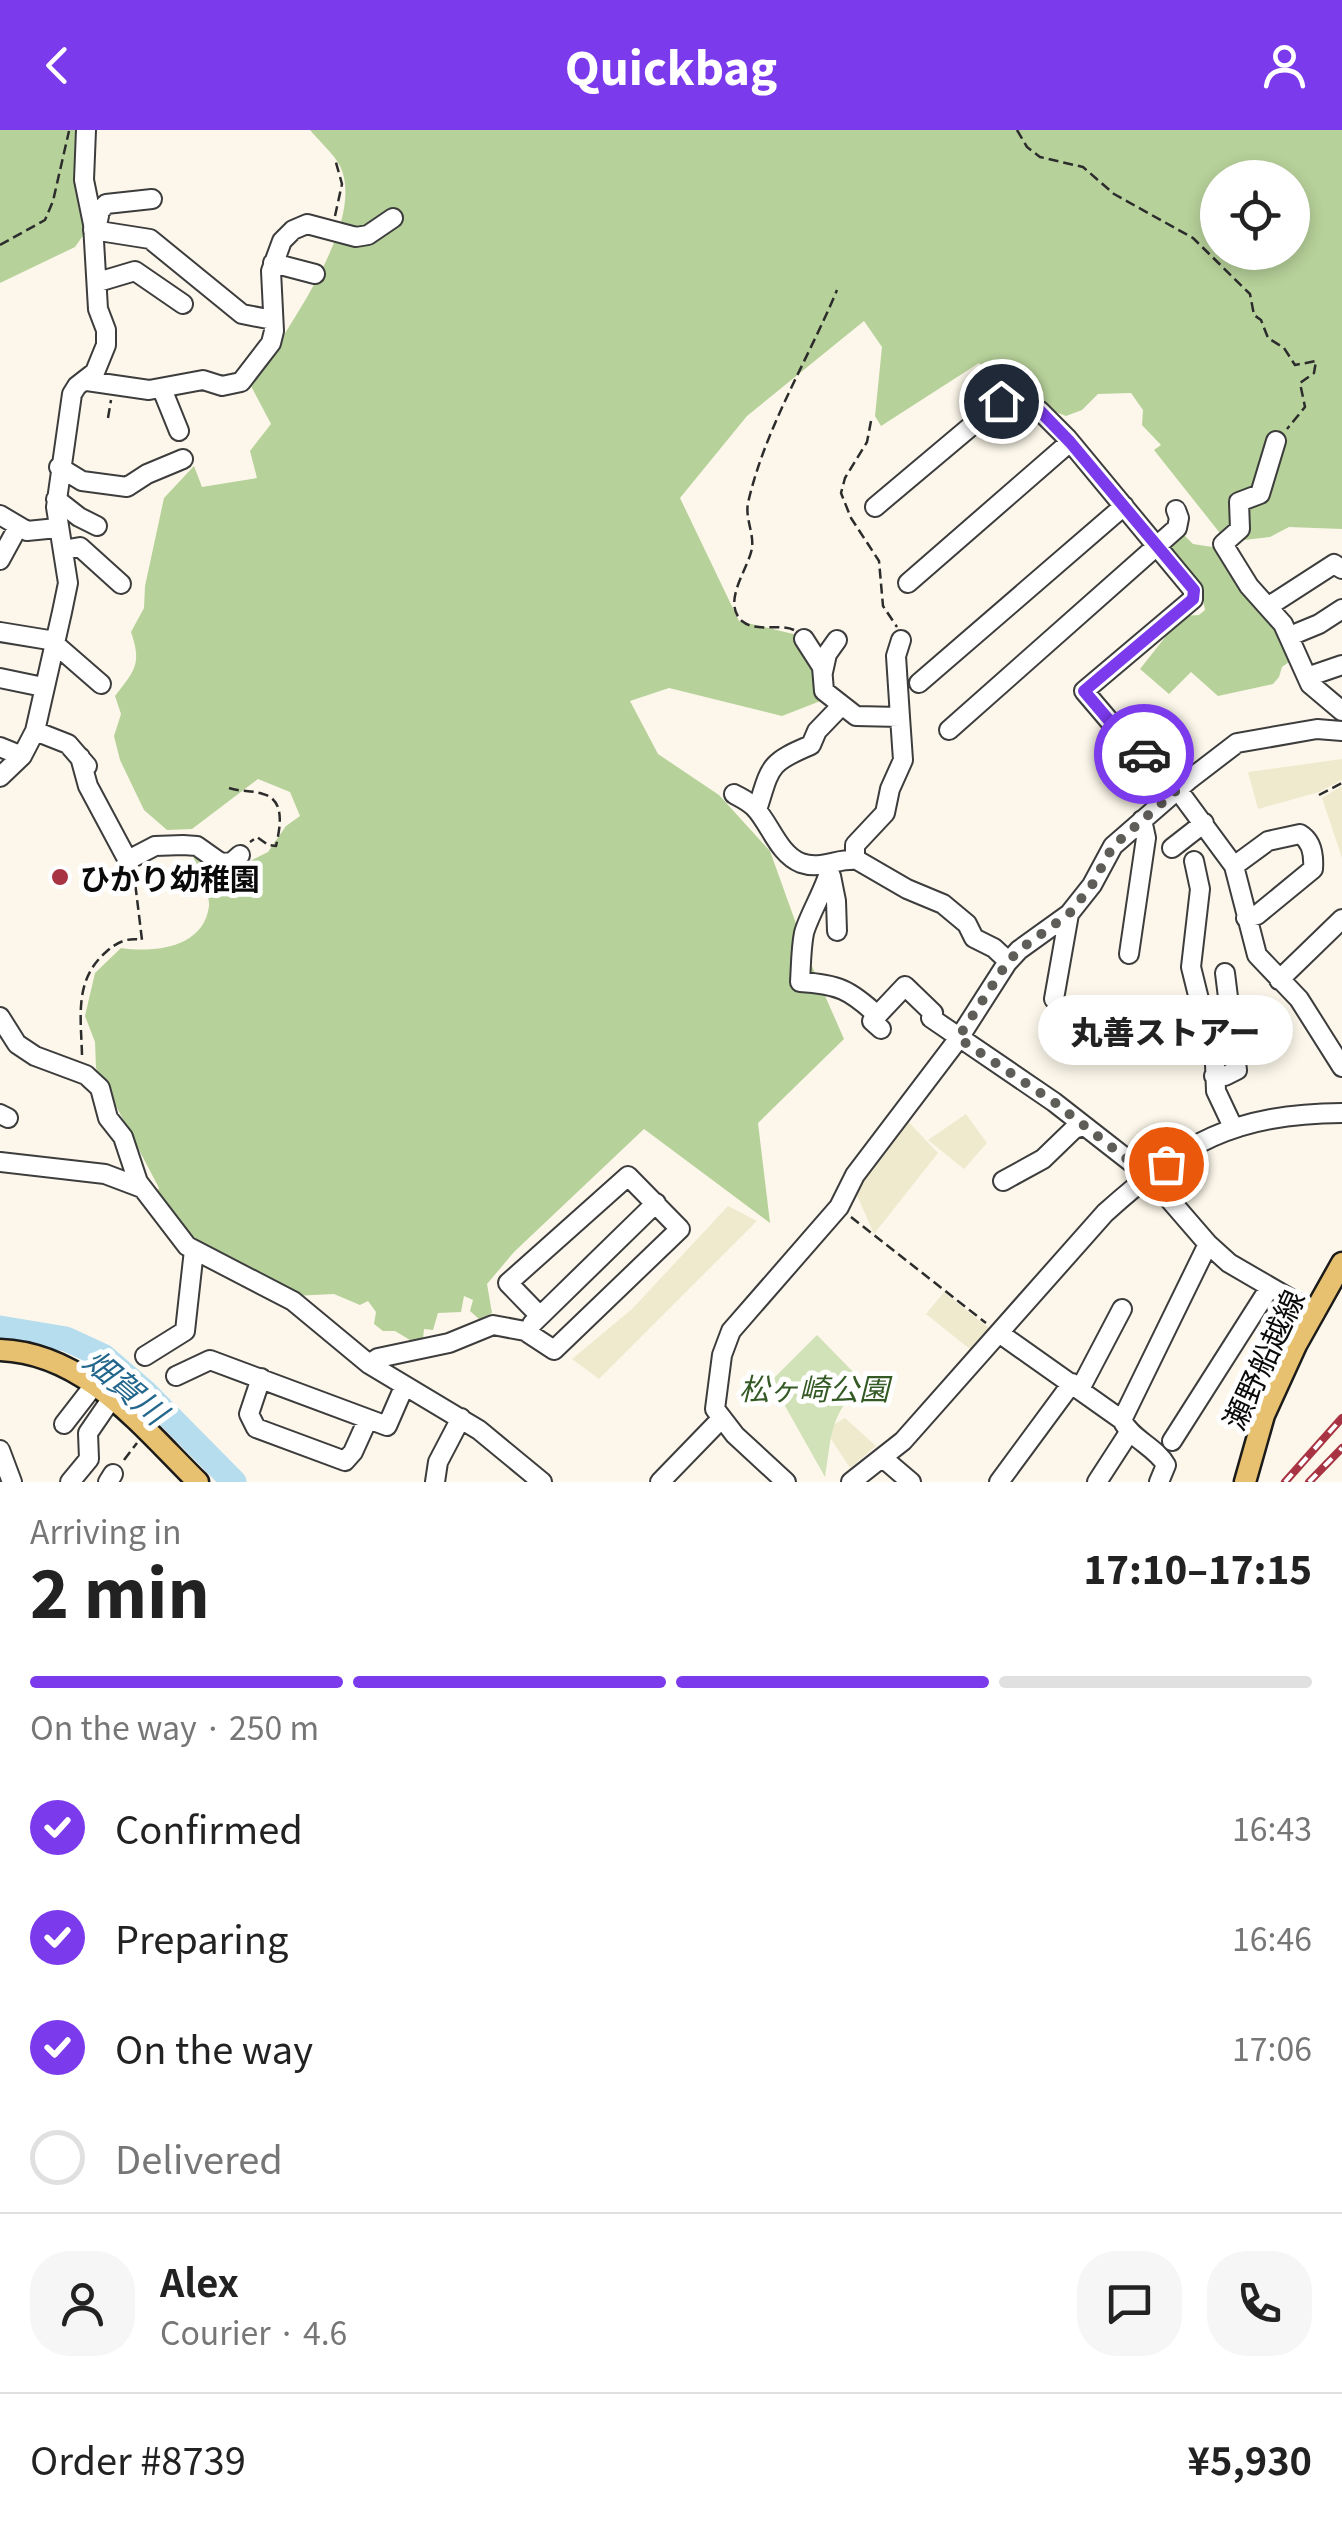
<!DOCTYPE html>
<html lang="en">
<head>
<meta charset="utf-8">
<style>
	body { margin:0; font-family:Georgia,"Noto Sans JP",serif; background:#f6f6f6; color:#222; height:100vh; display:flex; flex-direction:column; font-size:38px; white-space:nowrap }
	* { box-sizing:border-box; margin:0 }
	p { font-size:32px; color:#767676 }
	.icon { flex:none; width:55px; height:55px; fill:none; stroke:currentColor; stroke-width:2; stroke-linecap:round; stroke-linejoin:round }
	.map { position:relative; height:1352px; overflow:hidden }
	.drawer { display:flex; flex-direction:column; background:#fff; flex:1 }
	.drawer>* { flex:none }
	.buttons { position:absolute; left:1200px; top:30px; display:grid; gap:20px }
	.buttons a { display:grid; place-items:center; width:110px; height:110px; border-radius:50%; background:#fff; box-shadow:0 5px 15px #0003; font-size:50px }
	.pin { position:absolute; display:grid; place-items:center; width:85px; height:85px; color:#fff; margin:-42px; border:5px solid #fff; border-radius:50%; box-shadow:0 2px 10px #0007 }
	.courier { position:absolute; display:grid; place-items:center; width:100px; height:100px; margin:-50px; border:8px solid #7c3aed; border-radius:50%; background:#fff; color:#222; box-shadow:0 2px 12px #0007 }
	.bubble { position:absolute; height:70px; border-radius:35px; background:#fff; box-shadow:0 5px 15px #0003; font-size:32px; font-weight:800; line-height:70px; text-align:center }
	.summary em { font-style:normal; font-weight:800 }
	.summary div { display:flex; flex-direction:column-reverse }
	.summary { display:flex; align-items:center; justify-content:space-between; height:170px; padding:0 30px }
	h1 { font-size:65px; font-weight:800; line-height:75px }
	.bar { display:grid; grid-template-columns:repeat(4,1fr); gap:15px 10px; align-content:center; height:120px; padding:0 30px }
	.bar i { height:12px; border-radius:8px; background:#e0e0e0 }
	.bar .selected { background:#7c3aed }
	.bar p { grid-column:span 4 }
	.line { display:flex; align-items:center; gap:25px; padding:0 30px; border-top:2px solid #e0e0e0 }
	.line div { flex:1 }
	.round { display:grid; place-items:center; flex:none; width:105px; height:105px; border-radius:40px; background:#f6f6f6 }
	ol { padding:0 30px; list-style:none }
	li { display:flex; align-items:center; gap:30px; height:110px }
	li p { margin-inline-start:auto }
	li .icon { padding:10px; border-radius:50%; background:#7c3aed; color:#fff; stroke-width:4 }
	li:last-child { color:#767676 }
	li i { width:55px; height:55px; border:5px solid #e0e0e0; border-radius:50% }
	header { display:flex; justify-content:space-between; align-items:center; height:130px; padding:0 30px; background:#7c3aed; color:#fff; font-size:45px; font-weight:800 }
	.map>svg:first-child { display:block }
</style>
</head>
<body>
<header><svg class="icon" aria-label="back" viewBox="0 0 24 24"><path d="M15 5l-7 7 7 7"/></svg>Quickbag<svg class="icon" aria-label="person" viewBox="0 0 24 24"><circle cx="12" cy="8" r="4"/><path d="M4 21q1-7 8-7t8 7"/></svg></header>
<div class="map">
<svg width="1342" height="1352" viewBox="0 0 1342 1352">
	<rect width="100%" height="100%" fill="#fcf7ea"/>
	<path fill="#efeace" d="M 1342,629 L 1342,650 L 1319,662 L 1258,679 L 1248,642 Z
		M 1342,656 L 1342,728 L 1322,668 Z
		M 966,984 L 987,1013 L 964,1039 L 928,1010 Z
		M 903,986 L 938,1023 L 874,1104 L 855,1061 Z
		M 728,1076 L 757,1091 L 599,1249 L 572,1229 L 632,1179 Z
		M 944,1162 L 989,1198 L 971,1220 L 926,1184 Z
		M 845,1288 L 876,1316 L 850,1338 L 831,1309 L 833,1295 Z"/>
	<path fill="#d1e2b9" d="M 817,1205 L 864,1253 C 829,1284 832,1305 825,1347 L 771,1251 Z"/>
	<path fill="#b7d19a" fill-rule="evenodd" d="M 0,0 L 81,0 L 78,65 L 89,97 L 75,117 L 0,153 Z
		M 310,0 L 1342,0 L 1342,399 L 1289,397 L 1270,407 L 1227,412 L 1154,320 L 1161,315 L 1142,295 L 1143,280 L 1131,263 L 1098,264 L 1082,280 L 1066,286 L 1010,264 L 979,233 L 881,296 L 875,286 L 882,217 L 864,191 L 747,286 L 680,368 L 739,491 L 810,508 L 823,570 L 782,586 L 669,558 L 630,571 L 658,624 L 719,665 L 770,721 L 808,827 L 844,909 L 758,993 L 770,1093 L 644,999 L 514,1122 L 487,1154 L 492,1183 L 479,1189 L 470,1181 L 473,1170 L 464,1166 L 461,1182 L 438,1183 L 433,1200 L 424,1199 L 423,1209 L 415,1213 L 395,1201 L 383,1201 L 374,1194 L 376,1182 L 368,1171 L 360,1175 L 334,1164 L 293,1166 L 256,1146 L 249,1136 C 199,1126 186,1102 155,1067 L 159,1058 L 96,938 L 95,912 L 85,886 L 95,843 L 121,818 C 154,823 204,818 209,776 C 210,761 197,738 192,723 L 216,738 L 244,734 L 268,722 L 286,696 L 300,686 L 290,662 L 258,649 L 192,699 L 167,700 L 144,680 L 120,630 L 114,606 L 121,584 L 115,566 C 135,540 142,534 131,502 L 144,478 L 145,456 L 164,368 L 194,336 L 202,357 L 257,348 L 250,321 L 271,294 L 251,256 C 281,206 368,93 340,36 C 334,24 319,11 310,0 ZM 1218,48 L 1292,48 L 1292,122 L 1218,122 Z
		M 1182,403 L 1193,414 L 1219,418 C 1244,450 1288,490 1289,532 L 1282,537 L 1279,547 L 1273,554 L 1218,566 L 1191,542 L 1169,564 L 1140,539 L 1182,486 L 1199,485 L 1205,480 L 1200,456 L 1166,417 Z"/>
	<g fill="none" stroke-linecap="round" stroke-linejoin="round">
		<path stroke="#b5ddee" stroke-width="25" d="M 0,1198 L 66,1209 L 103,1226 L 145,1262 L 234,1352"/>
		<g stroke="#3d3d3d" stroke-width="22">
			<path id="minor" d="M 93,100 L 150,109 L 242,184 L 273,190
				M 96,100 L 100,81 L 106,74 L 152,69
				M 273,133 L 315,144
				M 98,152 L 135,141 L 183,174
				M 87,251 L 149,260 L 203,250 L 222,256 L 241,252 L 271,213 L 274,201 L 271,141 L 282,111 L 293,100 L 307,94 L 356,107 L 368,105 L 393,88
				M 162,259 L 179,301
				M 1276,311 L 1260,364 L 1239,372 L 1240,399 L 1223,414 L 1249,456 L 1283,494 L 1310,554 L 1342,581
				M 59,337 L 82,351 L 127,357 L 147,344 L 183,329
				M 56,369 L 79,387 L 97,396
				M 875,377 L 1001,271 L 1040,281 L 1067,308 L 1193,460 L 1193,469 L 1084,561 L 1124,608 L 1161,637 L 1234,736 L 1257,825 L 1299,869 L 1342,937
				M 0,385 L 27,401 L 57,398
				M 63,420 L 80,417 L 121,454
				M 0,430 L 18,397
				M 908,453 L 1070,312
				M 1269,476 L 1334,434 L 1342,439
				M 0,502 L 55,511
				M 1290,506 L 1319,494 L 1342,479
				M 804,509 L 822,537 L 824,561 L 856,586 L 900,587 L 903,630 L 890,659 L 885,683 L 855,715 L 855,730
				M 55,514 L 101,554
				M 823,542 L 827,524 L 837,510
				M 1307,547 L 1342,535
				M 0,548 L 43,557
				M 919,553 L 1124,376
				M 900,587 L 896,526 L 901,510
				M 949,600 L 1177,398 L 1179,388 L 1176,380
				M 35,601 L 68,614 L 87,636
				M 0,617 L 22,626
				M 80,627 L 88,656 L 126,727 L 132,728 L 155,716 L 183,715 L 197,716 L 221,733 L 232,732 L 240,725
				M 0,647 L 22,626 L 35,601 L 62,482 L 68,453 L 56,377 L 72,264 L 77,256 L 95,242 L 106,215 L 106,200 L 98,179 L 93,94 L 84,50 L 86,0
				M 734,664 C 741,668 748,671 754,677 C 770,693 778,724 801,733 C 821,740 838,728 857,730 L 907,759 L 943,774 L 967,794 L 974,808 L 994,818 L 1008,831
				M 757,680 C 771,636 768,633 811,615 L 817,601 L 842,575
				M 1172,718 L 1204,693
				M 1194,731 L 1200,759 L 1191,837 L 1215,934 L 1216,961 L 1233,997
				M 830,735 C 831,749 809,784 804,803 C 801,818 801,836 800,852 C 838,854 850,860 877,885
				M 1234,736 L 1268,711 L 1300,704 C 1312,711 1314,725 1313,739 L 1257,785 L 1246,788
				M 831,746 L 836,771 L 837,801
				M 1129,824 L 1146,708 L 1142,690
				M 1279,850 L 1342,789
				M 1054,869 L 1069,784
				M 0,887 L 17,914 L 35,926 L 86,945 L 100,958 L 108,988 L 123,1007 L 138,1052 L 187,1116 L 293,1171 L 369,1234 L 479,1300 L 542,1352
				M 881,899 L 872,891 L 905,856 L 933,883 L 931,888 L 1054,972 L 1150,1047 L 1208,1114 L 1229,1133 L 1315,1183
				M 1214,946 L 1225,946 L 1237,940 L 1225,843
				M 0,984 L 8,988
				M 0,1032 L 105,1044 L 142,1058
				M 1003,1051 L 1043,1029 L 1074,999 L 1084,996
				M 532,1194 L 656,1073
				M 999,1203 L 1122,1290 C 1131,1309 1156,1317 1166,1335 L 1159,1352
				M 145,1226 L 185,1201 L 194,1120
				M 369,1234 L 378,1228 L 449,1213 L 493,1195 L 525,1201 L 554,1220 L 680,1099 L 628,1046 L 508,1153 L 540,1186
				M 176,1246 L 210,1230 L 387,1296 L 404,1257
				M 261,1248 L 249,1284 L 256,1298 L 345,1331 L 353,1322 L 368,1289
				M 1080,1259 L 1122,1179
				M 1122,1290 L 1208,1114
				M 64,1294 L 95,1254
				M 1172,1311 L 1270,1157
				M 0,1320 L 12,1352
				M 884,1329 L 911,1352
				M 70,1352 L 89,1329 L 88,1303 L 112,1268
				M 108,1352 L 113,1344
				M 435,1352 L 438,1332 L 461,1288
				M 660,1352 L 722,1288
				M 786,1352 L 735,1305 L 715,1279 L 722,1225 L 731,1201 L 839,1077 L 855,1045 L 959,908 L 1007,833 L 1019,820 L 1069,784 L 1092,755 L 1113,716 L 1190,649 L 1237,613 L 1317,599 L 1342,601
				M 851,1352 L 903,1311 L 1105,1083 C 1184,1012 1234,984 1342,983
				M 999,1352 L 1072,1253
				M 1097,1352 L 1130,1301"/>
		</g>
		<g stroke="#1b1b1b" stroke-width="25">
			<path id="major" d="M 0,1220 C 85,1223 142,1297 198,1352
				M 1245,1352 L 1264,1285 L 1296,1215 L 1342,1133"/>
		</g>
		<path stroke="#2c2c2c" stroke-width="2.5" stroke-dasharray="10 5" stroke-linecap="butt" d="M 1017,0 L 1027,17 L 1040,27 L 1083,37 L 1114,64 L 1193,108 L 1250,164 L 1254,185 L 1261,190 L 1268,208 L 1284,218 L 1295,235 L 1316,231 L 1314,243 L 1300,253 L 1305,277 L 1287,299
			M 335,86 L 342,54 L 335,29
			M 0,115 L 45,90 L 53,71 L 69,1
			M 108,288 L 111,270
			M 871,291 L 867,312 L 845,348 L 841,363 L 851,388 L 879,431 L 883,476 L 897,497
			M 794,500 C 778,493 756,503 742,491 C 721,472 749,438 752,418 C 754,403 745,388 748,373 C 765,298 808,230 837,160
			M 229,658 C 241,662 251,660 263,664 C 286,670 280,698 276,716 L 268,715 L 257,707 L 250,712
			M 1319,665 L 1342,653
			M 82,925 C 81,886 74,850 106,822 C 117,812 128,807 142,810 L 134,744
			M 851,1087 L 986,1193
			M 124,1330 L 137,1313"/>
		<use href="#minor" stroke="#fff" stroke-width="18"/>
		<use href="#major" stroke="#e7c16f" stroke-width="20"/>
		<g stroke="#a83443" stroke-width="8">
			<path id="rail" d="M 1285,1352 L 1342,1288
				M 1309,1352 L 1342,1318"/>
		</g>
		<use href="#rail" stroke="#fff" stroke-width="4" stroke-dasharray="11" stroke-linecap="butt"/>
	</g>
	<g fill="none" stroke-linecap="round" stroke-linejoin="round">
		<path stroke="#5f5d58" stroke-width="10" stroke-dasharray="0 18" d="M 1144,624 L 1179,658 L 1113,716 L 1092,755 L 1069,784 L 1019,820 L 1007,833 L 958,908 L 1054,972 L 1150,1047 L 1166,1034"/>
		<path stroke="#7c3aed" stroke-width="12" d="M 1001,271 L 1040,281 L 1070,312 L 1194,460 L 1193,469 L 1084,561 L 1124,608 L 1144,624"/>
	</g>
	<circle fill="#a83443" stroke="#fff" stroke-width="4" cx="60" cy="747" r="10"/>
	<g text-anchor="middle" dominant-baseline="central" stroke-width="10" stroke-linejoin="round" paint-order="stroke">
		<g font-size="30" font-weight="bold" fill="#0a0a0a" stroke="#fff" text-anchor="start">
			<text x="80" y="747">ひかり幼稚園</text>
		</g>
		<g font-size="30" fill="#0a0a0a" stroke="#fff">
			<text transform="translate(1262 1229) rotate(-65)">瀬野船越線</text>
		</g>
		<g font-size="30" font-style="italic" fill="#335924" stroke="#fff">
			<text x="814" y="1257">松ヶ崎公園</text>
		</g>
		<g font-size="32" font-style="italic" fill="#24678c" stroke="#fff">
			<text transform="translate(127 1255) rotate(40)">畑賀川</text>
		</g>
	</g>
</svg>
<div class="buttons">
<a><svg class="icon" aria-label="locate" viewBox="0 0 24 24"><circle cx="12" cy="12" r="6"/><path d="M12 2v4M12 18v4M2 12h4M18 12h4"/></svg></a>
</div>
<div class="pin" style="left:1166px;top:1034px;background:#ea580c"><svg class="icon" aria-label="bag" viewBox="0 0 24 24"><path d="M5 8h14l-1 12H6zM9 8a3 3 0 0 1 6 0"/></svg></div>
<div class="pin" style="left:1001px;top:271px;background:#1f2937"><svg class="icon" aria-label="home" viewBox="0 0 24 24"><path d="M3 11l9-7 9 7M6 9v11h12V9"/></svg></div>
<div class="courier" style="left:1144px;top:624px"><svg class="icon" aria-label="car" viewBox="0 0 24 24"><path d="M5 17H2v-5l4-1 3-4h7l3 4 3 1v5h-3M9 17h6M6 11h13"/><circle cx="7" cy="17" r="2"/><circle cx="17" cy="17" r="2"/></svg></div>
<div class="bubble" style="left:1038px;top:865px;width:255px">丸善ストアー</div>
</div>
<section class="drawer">
<div class="summary"><div><h1>2 min</h1><p>Arriving in</p></div><em>17:10–17:15</em></div>
<div class="bar"><i class="selected"></i><i class="selected"></i><i class="selected"></i><i></i><p>On the way · 250 m</p></div>
<ol>
<li><svg class="icon" aria-label="check" viewBox="0 0 24 24"><path d="M5 12l5 5 9-10"/></svg>Confirmed<p>16:43</p></li>
<li><svg class="icon" aria-label="check" viewBox="0 0 24 24"><path d="M5 12l5 5 9-10"/></svg>Preparing<p>16:46</p></li>
<li><svg class="icon" aria-label="check" viewBox="0 0 24 24"><path d="M5 12l5 5 9-10"/></svg>On the way<p>17:06</p></li>
<li><i></i>Delivered</li>
</ol>
<div class="line" style="height:180px"><a class="round"><svg class="icon" aria-label="person" viewBox="0 0 24 24"><circle cx="12" cy="8" r="4"/><path d="M4 21q1-7 8-7t8 7"/></svg></a><div><b>Alex</b><p>Courier · 4.6</p></div><a class="round"><svg class="icon" aria-label="chat" viewBox="0 0 24 24"><path d="M4 5h16v11H9l-5 4z"/></svg></a><a class="round"><svg class="icon" aria-label="phone" viewBox="0 0 24 24"><path d="M5 4h4l2 5-3 2q2 4 5 5l2-3 5 2v4C11 20 4 13 5 4z"/></svg></a></div>
<div class="line" style="height:130px"><div>Order #8739</div><b>¥5,930</b></div>
</section>
</body>
</html>
